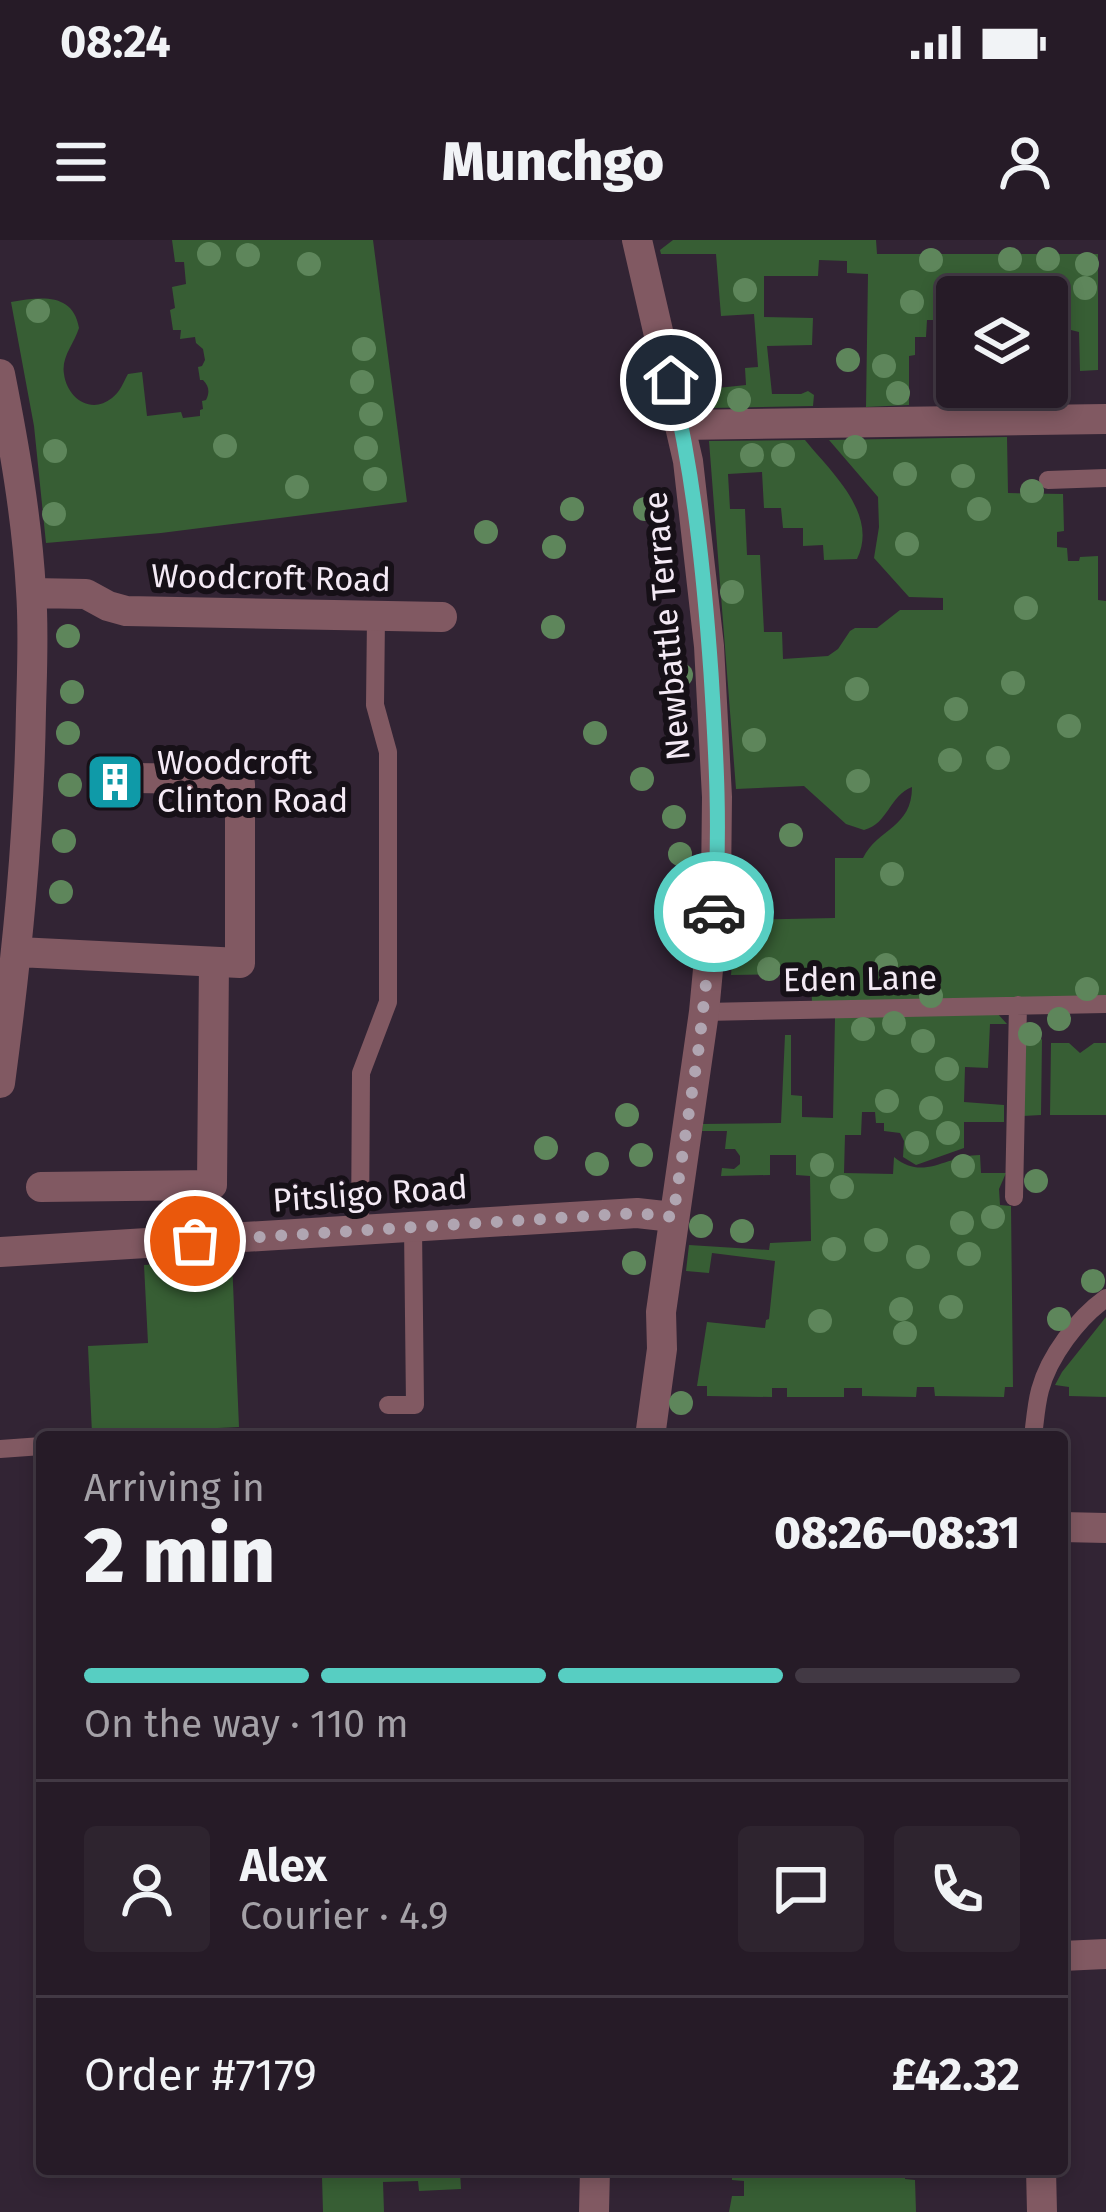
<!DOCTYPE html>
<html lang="en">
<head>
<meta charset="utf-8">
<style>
	body { margin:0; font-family:"Fira Sans",sans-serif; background:#2e242f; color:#f1f3f6; height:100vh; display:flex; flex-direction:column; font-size:45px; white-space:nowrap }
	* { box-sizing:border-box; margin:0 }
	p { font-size:39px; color:#a4a1a7 }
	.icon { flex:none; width:66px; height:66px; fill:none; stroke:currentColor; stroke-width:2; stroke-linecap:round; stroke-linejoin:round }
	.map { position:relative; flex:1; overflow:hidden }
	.sheet { position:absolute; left:36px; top:1191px; width:1032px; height:744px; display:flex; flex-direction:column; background:#261b27; border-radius:12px; box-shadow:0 6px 18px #0003,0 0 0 3px #423944 }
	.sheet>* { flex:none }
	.fabs { position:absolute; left:936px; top:36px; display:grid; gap:24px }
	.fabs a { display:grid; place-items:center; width:132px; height:132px; border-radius:12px; background:#261b27; box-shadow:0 6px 18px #0003,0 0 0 3px #423944; font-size:60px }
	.pin { position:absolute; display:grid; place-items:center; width:102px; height:102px; color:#fff; margin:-51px; border:6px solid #fff; border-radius:50%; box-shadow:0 3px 12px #0007 }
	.courier { position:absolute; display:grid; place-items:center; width:120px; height:120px; margin:-60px; border:9px solid #57cec2; border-radius:50%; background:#fff; color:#222; box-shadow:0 3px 15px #0007 }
	.headline em { font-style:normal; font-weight:800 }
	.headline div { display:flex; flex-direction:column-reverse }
	.headline { display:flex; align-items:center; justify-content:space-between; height:204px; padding:0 48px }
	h1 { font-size:78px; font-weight:800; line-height:90px }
	.bar { display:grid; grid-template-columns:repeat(4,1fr); gap:18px 12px; align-content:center; height:144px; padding:0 48px }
	.bar i { height:15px; border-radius:9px; background:#423944 }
	.bar .active { background:#57cec2 }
	.bar p { grid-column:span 4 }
	.line { display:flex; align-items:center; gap:30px; padding:0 48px; border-top:3px solid #423944 }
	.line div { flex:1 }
	.round { display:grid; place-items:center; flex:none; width:126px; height:126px; border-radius:12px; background:#2e242f }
	.status { display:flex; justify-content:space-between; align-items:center; height:84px; padding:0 60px; background:#261b27; direction:ltr }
	.status svg { height:33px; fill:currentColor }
	header { display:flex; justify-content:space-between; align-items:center; height:156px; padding:0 48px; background:#261b27; font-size:54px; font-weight:800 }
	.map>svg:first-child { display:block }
</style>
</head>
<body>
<div class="status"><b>08:24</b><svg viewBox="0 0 49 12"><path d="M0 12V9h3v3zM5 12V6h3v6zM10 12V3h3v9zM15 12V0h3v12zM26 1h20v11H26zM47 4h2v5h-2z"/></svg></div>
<header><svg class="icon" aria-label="menu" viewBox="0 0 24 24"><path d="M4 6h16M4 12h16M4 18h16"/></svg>Munchgo<svg class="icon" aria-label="person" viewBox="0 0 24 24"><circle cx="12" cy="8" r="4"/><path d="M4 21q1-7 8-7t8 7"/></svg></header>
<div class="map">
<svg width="1106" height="1972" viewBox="0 0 1106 1972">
	<rect width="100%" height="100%" fill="#322434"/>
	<path fill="#375e34" d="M 172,0 L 373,0 L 407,262 L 161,293 L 46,303 L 34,186 L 11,62 C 40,57 73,52 79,88 C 74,104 61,117 64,134 C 67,158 91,175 112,158 C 120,152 123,143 128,134 L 142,132 L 147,176 L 181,172 L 183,178 L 200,176 L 200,170 L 203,169 L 202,161 L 206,160 C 210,152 209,146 203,140 L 200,140 L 198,127 L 202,126 L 205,120 L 203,109 L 196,103 L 195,97 L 180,99 L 181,90 L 173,90 L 170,70 L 175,68 L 172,47 L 186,44 L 184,22 L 175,22 Z
		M 673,0 L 876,0 L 877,14 L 1098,14 L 1098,130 L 1080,131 L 1079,92 L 1067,89 L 1066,92 L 1047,93 L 1047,57 L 1036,57 L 1035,53 L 1002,53 L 1002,57 L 957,57 L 957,147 L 996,147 L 996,163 L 955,165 L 955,136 L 937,136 L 937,115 L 951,114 L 950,80 L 927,80 L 926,97 L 915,97 L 915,115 L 909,116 L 909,165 L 866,167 L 868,34 L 847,33 L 847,21 L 819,20 L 818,36 L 764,36 L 764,77 L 813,78 L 812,105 L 767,106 L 772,154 L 801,154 L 808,151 L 814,155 L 813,166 L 710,168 L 708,149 L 746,145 L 745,128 L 758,127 L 754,74 L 721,76 L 716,14 L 661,14 L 660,10 Z
		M 1007,197 L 1008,253 L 1063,254 L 1064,291 L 1057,292 L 1057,307 L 1067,308 L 1068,321 L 1079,321 L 1080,317 L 1098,316 L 1098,360 L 1106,361 L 1106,758 L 812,763 L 811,734 L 731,735 L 736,680 L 835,678 L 835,618 L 863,618 C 878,588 912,588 912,547 C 890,555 888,584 864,590 L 846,584 L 804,546 L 736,549 L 709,201 L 805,200 C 831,232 879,274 857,319 L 824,320 L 823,305 L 803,306 L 803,288 L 783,288 L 781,268 L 764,268 L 762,232 L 728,234 L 730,269 L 745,269 L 747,315 L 760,315 L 764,392 L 782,392 L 783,419 L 828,416 L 838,409 L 850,391 L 855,388 L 877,388 L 900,370 L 943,370 L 943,358 L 909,357 L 874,318 L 879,287 L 878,257 L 829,200 Z
		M 997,773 L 1007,784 L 990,784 L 988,828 L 965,827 L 964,862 L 1004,865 L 1004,882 L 964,882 L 964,908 L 916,925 L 903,917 L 904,901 L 900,893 L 884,891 L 884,883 L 876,883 L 875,872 L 862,872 L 861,895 L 845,895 L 844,933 L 893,934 L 894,917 C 924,942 946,915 980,915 L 981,933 L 1006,933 L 999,949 L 1000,965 L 1011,966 L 1013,1147 L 1005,1147 L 1004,1157 L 935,1156 L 934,1147 L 917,1147 L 916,1157 L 862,1156 L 862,1148 L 844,1148 L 844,1157 L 787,1157 L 787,1148 L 772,1148 L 772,1157 L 707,1156 L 707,1146 L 697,1146 L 707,1082 L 765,1088 L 766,1080 L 769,1079 L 775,1021 L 712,1013 L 709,1033 L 686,1031 L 689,1005 L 769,1010 L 770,1003 L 811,1001 L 810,936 L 796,935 L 796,915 L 770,915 L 770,935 L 721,936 L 722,928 L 734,929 L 740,924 L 740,916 L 735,909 L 725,909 L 727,891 L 702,891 L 703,884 L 781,883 L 785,795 L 791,795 L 791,855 L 802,856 L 802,877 L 833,878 L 835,778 Z
		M 1025,787 L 1037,792 L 1042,800 L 1041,875 L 1023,876 Z
		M 1051,803 L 1069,803 L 1080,813 L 1094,803 L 1106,803 L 1106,875 L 1050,875 Z
		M 232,1020 L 239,1187 L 92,1194 L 88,1106 L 148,1103 L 144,1025 Z
		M 1106,1077 L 1106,1157 L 1069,1156 L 1069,1147 L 1055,1145 L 1062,1132 Z
		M 732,1929 L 914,1929 L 905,1930 L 905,1939 L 915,1940 L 916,1972 L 729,1972 L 732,1956 L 744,1956 L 744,1941 L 732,1940 Z
		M 460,1932 L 461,1949 L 419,1951 L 418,1941 L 383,1942 L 384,1972 L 323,1972 L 322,1937 Z"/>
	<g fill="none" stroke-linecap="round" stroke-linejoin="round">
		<path stroke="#815962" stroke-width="18" d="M 1048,240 L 1106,238
			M 704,772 L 1106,764
			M 1014,957 L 1018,765
			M 360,991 L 361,833 L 388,762 L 388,512 L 375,465 L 376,377
			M 388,1165 L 415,1165 L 413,987
			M 1033,1197 C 1035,1181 1036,1165 1040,1150 C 1049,1116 1078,1078 1106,1058
			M 0,1209 L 42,1206"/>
		<path stroke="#815962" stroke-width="30" d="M 637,0 L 688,221 L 709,406 L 717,557 L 716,645 L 704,772 L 661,1072 L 662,1109 L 650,1197
			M 0,134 C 14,205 27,278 31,351 C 34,390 32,430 31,470 C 29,597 17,716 0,843
			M 681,185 L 1106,179
			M 32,353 L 86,354 L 108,366 L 126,371 L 442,377
			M 18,712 L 240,723 L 240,544 L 211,539 L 132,538
			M 41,947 L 212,945 L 214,722
			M 0,1012 L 637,973 L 673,977
			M 1062,1287 L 1106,1288
			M 1062,1716 L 1106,1714
			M 1041,1929 L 1042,1972
			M 594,1972 L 595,1929"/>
	</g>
	<g fill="#5e865b">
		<circle cx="209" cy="14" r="12"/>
		<circle cx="248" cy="15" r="12"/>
		<circle cx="1010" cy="19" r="12"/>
		<circle cx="1048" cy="19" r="12"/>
		<circle cx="931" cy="20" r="12"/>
		<circle cx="309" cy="24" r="12"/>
		<circle cx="1087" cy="24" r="12"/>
		<circle cx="1085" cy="48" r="12"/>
		<circle cx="745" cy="50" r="12"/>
		<circle cx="912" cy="62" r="12"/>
		<circle cx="38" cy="71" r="12"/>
		<circle cx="364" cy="109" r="12"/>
		<circle cx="848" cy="120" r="12"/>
		<circle cx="884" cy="126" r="12"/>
		<circle cx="362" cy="142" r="12"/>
		<circle cx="898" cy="153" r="12"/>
		<circle cx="739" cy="160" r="12"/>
		<circle cx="371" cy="174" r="12"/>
		<circle cx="225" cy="206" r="12"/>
		<circle cx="855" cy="207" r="12"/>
		<circle cx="366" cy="208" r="12"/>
		<circle cx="55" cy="211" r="12"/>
		<circle cx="752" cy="215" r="12"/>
		<circle cx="783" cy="215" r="12"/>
		<circle cx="905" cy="234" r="12"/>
		<circle cx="963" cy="236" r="12"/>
		<circle cx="375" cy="239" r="12"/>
		<circle cx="297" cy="247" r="12"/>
		<circle cx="1032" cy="251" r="12"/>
		<circle cx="572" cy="269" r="12"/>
		<circle cx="645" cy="269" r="12"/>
		<circle cx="979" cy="269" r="12"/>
		<circle cx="54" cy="274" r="12"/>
		<circle cx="486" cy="292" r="12"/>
		<circle cx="907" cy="304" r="12"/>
		<circle cx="554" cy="307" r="12"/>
		<circle cx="732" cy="352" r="12"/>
		<circle cx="1026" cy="368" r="12"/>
		<circle cx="553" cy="387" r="12"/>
		<circle cx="68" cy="396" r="12"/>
		<circle cx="681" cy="435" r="12"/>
		<circle cx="1013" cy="443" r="12"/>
		<circle cx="857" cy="449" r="12"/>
		<circle cx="72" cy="452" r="12"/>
		<circle cx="956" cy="469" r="12"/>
		<circle cx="1069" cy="486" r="12"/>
		<circle cx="68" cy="493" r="12"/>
		<circle cx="595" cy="493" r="12"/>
		<circle cx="677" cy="494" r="12"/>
		<circle cx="754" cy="500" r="12"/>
		<circle cx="998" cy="518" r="12"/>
		<circle cx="950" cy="520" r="12"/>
		<circle cx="642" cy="539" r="12"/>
		<circle cx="858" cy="541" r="12"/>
		<circle cx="70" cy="545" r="12"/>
		<circle cx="674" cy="577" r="12"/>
		<circle cx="791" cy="595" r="12"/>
		<circle cx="64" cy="601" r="12"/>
		<circle cx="680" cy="614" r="12"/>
		<circle cx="892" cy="634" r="12"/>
		<circle cx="61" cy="652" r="12"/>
		<circle cx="886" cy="725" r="12"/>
		<circle cx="769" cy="729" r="12"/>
		<circle cx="1087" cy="749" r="12"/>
		<circle cx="931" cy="756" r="12"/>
		<circle cx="1059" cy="779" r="12"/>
		<circle cx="894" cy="783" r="12"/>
		<circle cx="863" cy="789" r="12"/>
		<circle cx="1030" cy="794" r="12"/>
		<circle cx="923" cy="801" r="12"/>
		<circle cx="947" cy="829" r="12"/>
		<circle cx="887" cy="861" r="12"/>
		<circle cx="931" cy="868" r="12"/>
		<circle cx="627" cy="875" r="12"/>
		<circle cx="948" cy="893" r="12"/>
		<circle cx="917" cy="903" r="12"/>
		<circle cx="546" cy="908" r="12"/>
		<circle cx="641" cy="915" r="12"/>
		<circle cx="597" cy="924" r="12"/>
		<circle cx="822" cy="925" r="12"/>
		<circle cx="963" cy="926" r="12"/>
		<circle cx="1036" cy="941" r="12"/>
		<circle cx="842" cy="947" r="12"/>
		<circle cx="993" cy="977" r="12"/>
		<circle cx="962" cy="983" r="12"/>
		<circle cx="701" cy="986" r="12"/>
		<circle cx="742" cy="991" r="12"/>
		<circle cx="876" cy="1000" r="12"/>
		<circle cx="834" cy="1009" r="12"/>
		<circle cx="969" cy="1014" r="12"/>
		<circle cx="918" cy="1017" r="12"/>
		<circle cx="634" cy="1023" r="12"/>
		<circle cx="1093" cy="1041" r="12"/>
		<circle cx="951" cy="1067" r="12"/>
		<circle cx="901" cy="1069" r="12"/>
		<circle cx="1059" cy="1079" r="12"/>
		<circle cx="820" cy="1081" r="12"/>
		<circle cx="905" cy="1093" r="12"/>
		<circle cx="681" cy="1163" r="12"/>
	</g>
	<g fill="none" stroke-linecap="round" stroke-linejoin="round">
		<path stroke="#b0a5b1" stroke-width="12" stroke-dasharray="0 21.6" d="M 195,1001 L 637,973 L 673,977 L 699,806 L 714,672"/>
		<path stroke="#57cec2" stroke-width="15" d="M 671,140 C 694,236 704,334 711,433 C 716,512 721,593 714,672"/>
	</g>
	<defs>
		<g id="building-square" transform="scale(3)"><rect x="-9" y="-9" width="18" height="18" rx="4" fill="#0f9aa8" stroke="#161017"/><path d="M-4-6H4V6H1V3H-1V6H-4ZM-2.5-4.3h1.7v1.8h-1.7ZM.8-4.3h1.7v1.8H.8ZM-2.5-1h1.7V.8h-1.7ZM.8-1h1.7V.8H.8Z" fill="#fff"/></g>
	</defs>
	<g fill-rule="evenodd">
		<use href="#building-square" x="115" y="542"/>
	</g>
	<g text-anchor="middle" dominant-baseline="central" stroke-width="12" stroke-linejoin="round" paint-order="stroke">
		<g font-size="33" fill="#f4eaf5" stroke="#161017">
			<text transform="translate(271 338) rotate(1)">Woodcroft Road</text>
			<text transform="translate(667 386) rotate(-95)">Newbattle Terrace</text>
			<text transform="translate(860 739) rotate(-1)">Eden Lane</text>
			<text transform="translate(370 954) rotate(-4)">Pitsligo Road</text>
		</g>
		<g font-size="33" fill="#f4eaf5" stroke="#161017" text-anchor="start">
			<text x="157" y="523">Woodcroft<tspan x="157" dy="38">Clinton Road</tspan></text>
		</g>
	</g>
</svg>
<div class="fabs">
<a><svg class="icon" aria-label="layers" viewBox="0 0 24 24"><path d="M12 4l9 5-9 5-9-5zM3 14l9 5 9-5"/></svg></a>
</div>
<div class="pin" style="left:195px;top:1001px;background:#ea580c"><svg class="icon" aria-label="bag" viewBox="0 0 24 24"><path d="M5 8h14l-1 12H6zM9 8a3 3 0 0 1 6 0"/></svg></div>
<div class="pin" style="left:671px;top:140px;background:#1f2937"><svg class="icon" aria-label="home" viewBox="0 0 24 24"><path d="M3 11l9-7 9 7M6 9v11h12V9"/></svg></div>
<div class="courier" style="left:714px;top:672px"><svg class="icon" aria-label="car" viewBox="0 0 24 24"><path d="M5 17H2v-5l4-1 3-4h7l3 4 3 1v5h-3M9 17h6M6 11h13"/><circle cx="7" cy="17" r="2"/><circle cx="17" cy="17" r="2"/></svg></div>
<section class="sheet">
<div class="headline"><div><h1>2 min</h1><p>Arriving in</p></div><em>08:26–08:31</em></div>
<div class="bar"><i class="active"></i><i class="active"></i><i class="active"></i><i></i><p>On the way · 110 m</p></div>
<div class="line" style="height:216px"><a class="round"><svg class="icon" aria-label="person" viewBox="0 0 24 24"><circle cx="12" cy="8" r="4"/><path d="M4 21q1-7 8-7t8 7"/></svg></a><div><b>Alex</b><p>Courier · 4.9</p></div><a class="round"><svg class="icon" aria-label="chat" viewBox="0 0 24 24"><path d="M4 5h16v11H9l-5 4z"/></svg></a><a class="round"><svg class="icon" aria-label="phone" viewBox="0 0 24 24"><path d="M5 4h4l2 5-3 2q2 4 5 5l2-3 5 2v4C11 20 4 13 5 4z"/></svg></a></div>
<div class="line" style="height:156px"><div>Order #7179</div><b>£42.32</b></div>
</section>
</div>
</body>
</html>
